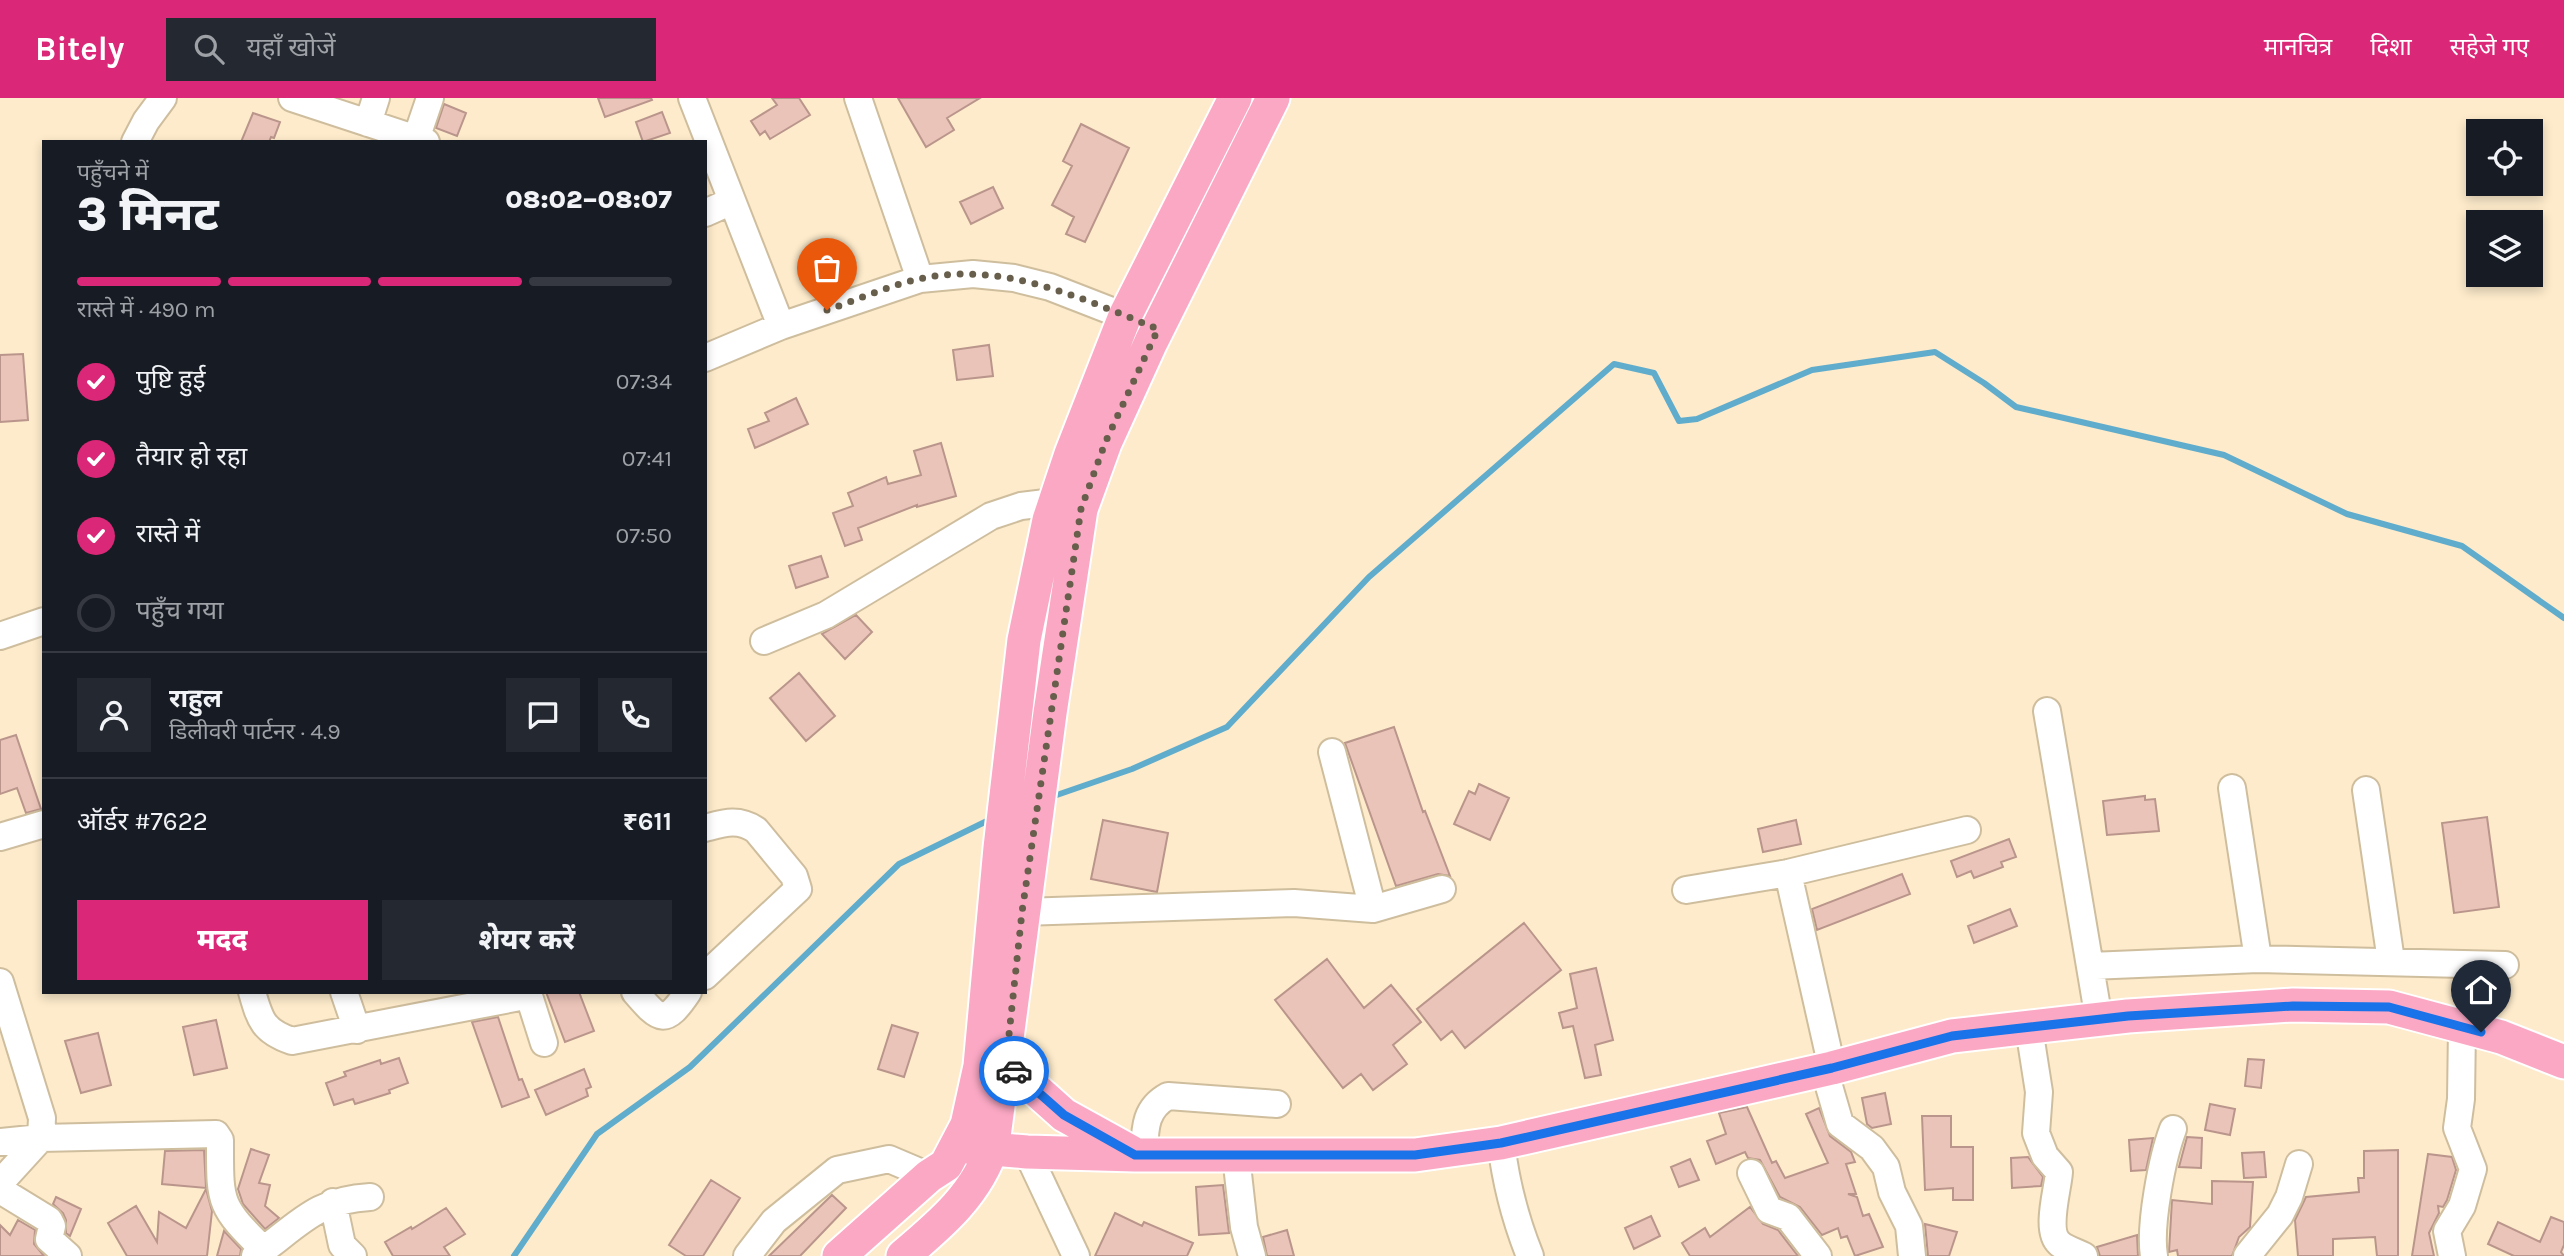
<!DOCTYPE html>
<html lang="hi">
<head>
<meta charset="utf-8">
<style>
	body { margin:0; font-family:Karla,"Noto Sans Devanagari",sans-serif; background:#242831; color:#f1f3f6; height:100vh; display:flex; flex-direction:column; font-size:26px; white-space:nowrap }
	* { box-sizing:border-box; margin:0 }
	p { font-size:23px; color:#9ea1a6 }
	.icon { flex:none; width:38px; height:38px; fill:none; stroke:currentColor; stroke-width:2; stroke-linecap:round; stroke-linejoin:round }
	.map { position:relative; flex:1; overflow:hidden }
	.side { position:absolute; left:42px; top:42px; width:665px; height:854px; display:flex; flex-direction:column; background:#171b24; border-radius:0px; box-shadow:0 4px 10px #0003 }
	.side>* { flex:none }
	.controls { position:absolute; left:2466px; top:21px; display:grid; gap:14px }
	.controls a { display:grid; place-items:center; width:77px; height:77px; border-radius:0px; background:#171b24; box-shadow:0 4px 10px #0003; font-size:35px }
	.pin { position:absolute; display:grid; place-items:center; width:60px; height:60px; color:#fff; margin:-72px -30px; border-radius:50% 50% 50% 0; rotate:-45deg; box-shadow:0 0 7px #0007 }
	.pin .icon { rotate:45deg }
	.courier { position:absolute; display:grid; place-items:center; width:70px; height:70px; margin:-35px; border:5px solid #1a73e8; border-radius:50%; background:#fff; color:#222; box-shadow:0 2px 9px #0007 }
	.headline em { font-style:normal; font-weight:800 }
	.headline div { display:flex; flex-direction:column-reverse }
	.headline { display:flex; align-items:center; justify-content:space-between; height:119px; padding:0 35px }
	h1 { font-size:46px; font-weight:800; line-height:52px }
	.bar { display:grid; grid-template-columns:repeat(4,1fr); gap:10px 7px; align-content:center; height:84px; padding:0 35px }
	.bar i { height:9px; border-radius:5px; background:#363941 }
	.bar .on { background:#db2777 }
	.bar p { grid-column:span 4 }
	.line { display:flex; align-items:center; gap:18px; padding:0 35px; border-top:2px solid #363941 }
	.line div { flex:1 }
	.round { display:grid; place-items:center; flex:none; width:74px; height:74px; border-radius:0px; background:#242831 }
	ol { padding:0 35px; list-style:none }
	li { display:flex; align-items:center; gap:21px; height:77px }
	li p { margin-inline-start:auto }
	li .icon { padding:7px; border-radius:50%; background:#db2777; color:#fff; stroke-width:4 }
	li:last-child { color:#9ea1a6 }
	li i { width:38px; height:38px; border:4px solid #363941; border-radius:50% }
	.primary-button { display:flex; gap:14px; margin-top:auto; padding:14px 35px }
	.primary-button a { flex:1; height:80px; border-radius:0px; background:#db2777; color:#fff; font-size:28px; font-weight:800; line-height:80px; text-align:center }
	.primary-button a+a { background:#242831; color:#f1f3f6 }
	header { display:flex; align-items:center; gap:42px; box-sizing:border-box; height:98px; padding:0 35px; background:#db2777; color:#fff }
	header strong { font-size:33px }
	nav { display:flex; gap:38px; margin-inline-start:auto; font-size:24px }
	.search { width:490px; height:63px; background:#242831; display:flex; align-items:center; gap:18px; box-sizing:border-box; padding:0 24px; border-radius:0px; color:#9ea1a6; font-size:26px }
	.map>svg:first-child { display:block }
</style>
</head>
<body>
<header>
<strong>Bitely</strong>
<div class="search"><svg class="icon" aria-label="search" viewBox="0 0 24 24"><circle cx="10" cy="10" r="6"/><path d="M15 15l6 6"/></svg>यहाँ खोजें</div>
<nav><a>मानचित्र</a><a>दिशा</a><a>सहेजे गए</a></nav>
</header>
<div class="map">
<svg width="2564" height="1158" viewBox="0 0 2564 1158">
	<rect width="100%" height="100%" fill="#fdebcb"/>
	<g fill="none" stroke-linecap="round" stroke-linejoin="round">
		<path stroke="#60accc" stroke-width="6" d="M 1051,699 L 1132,671 L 1227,629 L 1369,479 L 1614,266 L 1654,275 L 1679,323 L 1697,321 L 1812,272 L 1935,254 L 1984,285 L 2016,309 L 2224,357 L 2347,416 L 2462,448 L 2564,520
			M 514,1158 L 597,1036 L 690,969 L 899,766 L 991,721"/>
	</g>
	<path fill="#ebc4b9" stroke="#ba958b" stroke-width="2" d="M 598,0 L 651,0 L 652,2 L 605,19 Z
		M 772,0 L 799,0 L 810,17 L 770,41 L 765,33 L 760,37 L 751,23 L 777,7 Z
		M 898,0 L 980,0 L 947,20 L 954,32 L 926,49 Z
		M 444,6 L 466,15 L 457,38 L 436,30 Z
		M 662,14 L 670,35 L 643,44 L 636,24 Z
		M 253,15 L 280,24 L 274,40 L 271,39 L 269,44 L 241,44 Z
		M 1081,26 L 1129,50 L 1085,144 L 1066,136 L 1074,119 L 1052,107 L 1072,68 L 1063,63 Z
		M 993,89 L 1003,110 L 971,126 L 960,104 Z
		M 989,247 L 993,278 L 957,282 L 953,252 Z
		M 23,256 L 28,322 L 0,324 L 0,257 Z
		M 796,300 L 808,326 L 755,350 L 748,331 L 769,323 L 765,315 Z
		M 941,345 L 956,398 L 917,409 L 917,407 L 858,430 L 862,442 L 845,448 L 833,415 L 853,408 L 848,395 L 886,379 L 888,386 L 921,377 L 914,353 Z
		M 821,458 L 828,479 L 796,490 L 789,468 Z
		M 856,517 L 872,534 L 845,561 L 822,536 Z
		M 799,575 L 835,618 L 806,643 L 770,600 Z
		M 1394,629 L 1423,714 L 1425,713 L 1450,778 L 1438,776 L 1396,788 L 1345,645 Z
		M 16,637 L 41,711 L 26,715 L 17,690 L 0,696 L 0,642 Z
		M 1479,686 L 1509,700 L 1490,742 L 1454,726 L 1469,693 L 1475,696 Z
		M 2145,698 L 2145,702 L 2155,701 L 2159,733 L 2107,737 L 2103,703 Z
		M 2487,719 L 2499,809 L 2454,815 L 2442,725 Z
		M 1103,722 L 1168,735 L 1157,794 L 1091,781 Z
		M 1796,722 L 1801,746 L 1763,754 L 1758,731 Z
		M 2009,741 L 2016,759 L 2001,764 L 2003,769 L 1974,780 L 1971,773 L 1957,779 L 1951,763 Z
		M 1902,776 L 1910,796 L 1817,832 L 1812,811 Z
		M 2010,811 L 2017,828 L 1974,845 L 1968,828 Z
		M 1524,825 L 1561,872 L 1465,950 L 1452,933 L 1441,942 L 1417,911 Z
		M 1327,861 L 1364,910 L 1391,887 L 1421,924 L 1393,947 L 1407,966 L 1373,992 L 1361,976 L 1343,990 L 1275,902 Z
		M 1596,870 L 1613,942 L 1595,947 L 1601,977 L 1585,980 L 1573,928 L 1563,930 L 1559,915 L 1577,910 L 1570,876 Z
		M 546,894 L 579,894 L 594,933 L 565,944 Z
		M 498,919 L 519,982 L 522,981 L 529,999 L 502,1009 L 472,924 Z
		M 216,922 L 227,970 L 194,977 L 183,929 Z
		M 892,927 L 918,935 L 904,979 L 878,971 Z
		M 98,935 L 111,987 L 81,995 L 65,943 Z
		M 399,960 L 408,985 L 389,992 L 390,995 L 355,1006 L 353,1001 L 334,1007 L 326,985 L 346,978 L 344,974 L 380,962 L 381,966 Z
		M 2248,961 L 2264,962 L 2261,990 L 2245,988 Z
		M 584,971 L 591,989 L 586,991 L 588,998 L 546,1017 L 535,992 Z
		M 1885,995 L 1891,1026 L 1872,1030 L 1867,1026 L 1862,1000 Z
		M 2210,1006 L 2235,1011 L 2230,1037 L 2205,1032 Z
		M 1747,1009 L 1772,1065 L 1776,1063 L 1785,1080 L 1828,1065 L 1806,1016 L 1819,1010 L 1830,1038 L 1851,1054 L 1855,1064 L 1846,1066 L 1856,1096 L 1848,1096 L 1857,1099 L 1863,1118 L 1869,1116 L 1883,1149 L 1855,1158 L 1847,1138 L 1841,1140 L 1838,1130 L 1822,1137 L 1800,1109 L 1780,1099 L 1760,1062 L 1748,1060 L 1745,1054 L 1716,1066 L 1707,1043 L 1726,1036 L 1719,1015 Z
		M 1922,1018 L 1951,1018 L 1951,1049 L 1973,1049 L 1973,1102 L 1953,1102 L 1953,1090 L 1925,1092 Z
		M 2187,1039 L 2202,1040 L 2201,1070 L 2179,1069 Z
		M 2153,1040 L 2146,1072 L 2131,1073 L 2129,1042 Z
		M 251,1051 L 269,1057 L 259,1085 L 270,1087 L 265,1108 L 279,1120 L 265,1131 L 243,1106 L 238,1091 Z
		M 204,1052 L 206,1090 L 162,1086 L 165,1053 Z
		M 2398,1052 L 2398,1158 L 2377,1158 L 2375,1139 L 2333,1141 L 2333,1158 L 2298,1158 L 2295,1122 L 2306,1099 L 2359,1094 L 2358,1080 L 2364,1080 L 2364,1053 Z
		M 2264,1054 L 2266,1079 L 2244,1080 L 2242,1055 Z
		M 2428,1056 L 2452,1059 L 2456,1072 L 2447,1102 L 2443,1109 L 2438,1108 L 2439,1115 L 2429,1135 L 2434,1158 L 2412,1158 Z
		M 2028,1059 L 2043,1079 L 2041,1088 L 2012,1090 L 2011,1060 Z
		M 1690,1061 L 1699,1082 L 1679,1089 L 1671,1069 Z
		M 711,1082 L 740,1100 L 703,1158 L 686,1158 L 669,1147 Z
		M 2212,1083 L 2253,1084 L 2250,1129 L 2239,1139 L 2232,1158 L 2178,1158 L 2177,1152 L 2169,1154 L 2172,1102 L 2212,1106 Z
		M 1223,1087 L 1229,1135 L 1199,1137 L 1196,1089 Z
		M 206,1091 L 212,1113 L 207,1158 L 127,1158 L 108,1125 L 136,1108 L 157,1144 L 159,1114 L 186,1130 Z
		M 832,1097 L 846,1110 L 800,1158 L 769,1158 Z
		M 56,1099 L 81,1111 L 70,1138 L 66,1135 L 66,1122 L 63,1115 L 53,1106 Z
		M 1750,1109 L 1763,1126 L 1778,1132 L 1798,1158 L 1690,1158 L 1682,1145 L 1705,1130 L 1710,1139 Z
		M 446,1110 L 465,1136 L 444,1149 L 450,1158 L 393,1158 L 385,1144 L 411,1129 L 412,1131 Z
		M 1115,1115 L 1142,1128 L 1144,1124 L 1193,1145 L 1187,1158 L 1095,1158 Z
		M 1651,1118 L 1660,1138 L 1634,1151 L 1625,1130 Z
		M 2551,1119 L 2564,1124 L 2564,1147 L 2561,1154 L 2564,1158 L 2514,1158 L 2488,1146 L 2498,1124 L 2540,1144 Z
		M 18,1122 L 35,1132 L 34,1146 L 44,1158 L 0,1158 L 0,1127 L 10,1137 Z
		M 1925,1126 L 1957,1134 L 1949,1158 L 1928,1158 Z
		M 1287,1132 L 1294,1158 L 1267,1158 L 1263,1139 Z
		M 224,1133 L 241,1151 L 240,1158 L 217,1158 Z
		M 2137,1137 L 2138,1158 L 2100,1158 L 2097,1149 Z"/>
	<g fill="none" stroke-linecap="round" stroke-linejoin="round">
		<g stroke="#cfbe9e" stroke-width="30">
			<path id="minor" d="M 292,0 L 426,44
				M 692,0 L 781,228
				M 858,0 L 920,181
				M 368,25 L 376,0
				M 416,41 L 430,0
				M 135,44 L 146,23 L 163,0
				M 705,115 L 732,103
				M 705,260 L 781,228 L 920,181 L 973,176 L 1014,180 L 1050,189 L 1158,231
				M 0,538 L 44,523
				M 764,543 L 826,517 L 991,418 L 1021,408 L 1054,404
				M 2047,613 L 2099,922
				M 1332,654 L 1373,811
				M 2232,690 L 2258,861
				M 2366,692 L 2391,863
				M 705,730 C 724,725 738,720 756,732 L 794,778 L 798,791 L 705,878
				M 0,739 L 44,726
				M 1788,775 L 1832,970
				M 1686,792 L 1788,775 L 1967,732
				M 1022,814 L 1294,805 L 1373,811 L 1442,791
				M 2090,868 L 2258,861 L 2505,867
				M 0,884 L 42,1020 L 41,1040 L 0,1085
				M 252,894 C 260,922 263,933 292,943 L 525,898 L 530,901 L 544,945
				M 344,894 L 357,932
				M 635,894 C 660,923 665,928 688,894
				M 2029,930 L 2039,994 L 2036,1035 L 2045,1058 L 2059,1074 C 2058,1091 2045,1132 2059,1145 C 2065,1151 2077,1154 2084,1158
				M 1824,971 L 1840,1026 L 1872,1050 L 1886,1069 L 1892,1094 L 1909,1128 L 1912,1158
				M 0,1044 L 41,1040 L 216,1036 L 220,1042 C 220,1105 218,1107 264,1152
				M 1501,1045 C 1506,1086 1515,1121 1530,1158
				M 1027,1054 L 1076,1158
				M 1144,1056 C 1145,1032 1144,1011 1168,998 L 1277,1006
				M 1236,1058 L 1244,1129 L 1252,1158
				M 1751,1075 L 1769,1112 L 1788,1119 L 1818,1158
				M 0,1092 L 49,1122 L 52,1128 L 49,1141 L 68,1158
				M 333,1104 L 342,1147 L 353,1158
				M 255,1158 C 298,1128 314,1102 370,1099
				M 747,1158 L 774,1123 L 837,1072 L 889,1061 L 929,1078
				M 2154,1158 C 2149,1128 2162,1060 2173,1031
				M 2247,1158 L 2280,1117 L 2289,1099 L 2299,1066
				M 2452,1158 L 2447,1133 L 2462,1108 L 2473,1071 L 2457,1030 L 2461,1001 L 2462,929"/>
		</g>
		<g stroke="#fff" stroke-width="37">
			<path id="major" d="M 1006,965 L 1064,1017 L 1131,1054
				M 958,1048 L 1027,1054 L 1135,1057 L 1415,1057 L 1501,1045 L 1832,970 L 1952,938 L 2128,918 L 2293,907 L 2389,909 L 2501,939 L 2564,964
				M 839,1158 L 929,1078 L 946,1067 L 967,1027 L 980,968 L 1000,750 L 1024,542 L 1049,422 L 1071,356 L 1125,218 L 1235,0
				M 903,1158 C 941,1126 978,1095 993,1046 L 1050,615 L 1081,411 L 1105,345 L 1151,244 L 1273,0"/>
		</g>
		<use href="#minor" stroke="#fff" stroke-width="26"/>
		<use href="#major" stroke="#fba8c4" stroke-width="33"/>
	</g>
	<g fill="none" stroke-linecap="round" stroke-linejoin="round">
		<path stroke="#685e4c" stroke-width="7" stroke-dasharray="0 12.6" d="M 827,212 C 857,202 888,188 919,181 C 1002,162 1083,201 1158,231 L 1105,345 L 1081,411 L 1022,814 L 1006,965 L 1014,973"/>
		<path stroke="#1a73e8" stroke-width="9" d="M 1014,973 L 1064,1017 L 1135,1057 L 1415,1057 L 1501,1045 L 1832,970 L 1952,938 L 1978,935 L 2128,918 L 2293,908 L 2389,909 L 2481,934"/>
	</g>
</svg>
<div class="controls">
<a><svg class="icon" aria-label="locate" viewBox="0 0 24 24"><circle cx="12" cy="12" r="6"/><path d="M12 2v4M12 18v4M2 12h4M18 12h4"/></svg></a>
<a><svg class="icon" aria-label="layers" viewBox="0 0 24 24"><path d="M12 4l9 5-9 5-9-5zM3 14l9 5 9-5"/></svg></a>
</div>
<div class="pin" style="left:827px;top:212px;background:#ea580c"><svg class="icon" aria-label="bag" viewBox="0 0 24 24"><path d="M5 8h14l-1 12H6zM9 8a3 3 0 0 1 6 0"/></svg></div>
<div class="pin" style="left:2481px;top:934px;background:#1f2937"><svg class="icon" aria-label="home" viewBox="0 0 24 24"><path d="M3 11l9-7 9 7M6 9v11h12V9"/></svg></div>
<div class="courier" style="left:1014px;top:973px"><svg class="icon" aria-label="car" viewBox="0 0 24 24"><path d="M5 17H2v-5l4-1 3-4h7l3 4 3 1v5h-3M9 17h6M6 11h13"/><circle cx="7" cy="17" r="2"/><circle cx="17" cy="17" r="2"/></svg></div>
<section class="side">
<div class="headline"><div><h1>3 मिनट</h1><p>पहुँचने में</p></div><em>08:02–08:07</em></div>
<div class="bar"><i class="on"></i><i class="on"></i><i class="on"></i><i></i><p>रास्ते में · 490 m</p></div>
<ol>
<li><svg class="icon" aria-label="check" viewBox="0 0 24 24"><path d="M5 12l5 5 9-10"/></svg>पुष्टि हुई<p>07:34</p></li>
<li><svg class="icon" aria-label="check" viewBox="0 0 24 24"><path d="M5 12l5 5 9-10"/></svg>तैयार हो रहा<p>07:41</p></li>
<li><svg class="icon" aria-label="check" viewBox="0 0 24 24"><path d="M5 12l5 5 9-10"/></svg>रास्ते में<p>07:50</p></li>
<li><i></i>पहुँच गया</li>
</ol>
<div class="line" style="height:126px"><a class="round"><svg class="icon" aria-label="person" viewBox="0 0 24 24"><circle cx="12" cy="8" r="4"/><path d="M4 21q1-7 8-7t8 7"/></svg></a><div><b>राहुल</b><p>डिलीवरी पार्टनर · 4.9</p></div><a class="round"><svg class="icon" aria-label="chat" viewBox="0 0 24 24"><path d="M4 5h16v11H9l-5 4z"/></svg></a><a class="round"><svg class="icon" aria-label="phone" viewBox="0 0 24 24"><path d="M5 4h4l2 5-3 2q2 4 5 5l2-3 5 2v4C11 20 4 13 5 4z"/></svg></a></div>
<div class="line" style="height:91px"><div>ऑर्डर #7622</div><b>₹611</b></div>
<div class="primary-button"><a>मदद</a><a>शेयर करें</a></div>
</section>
</div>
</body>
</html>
